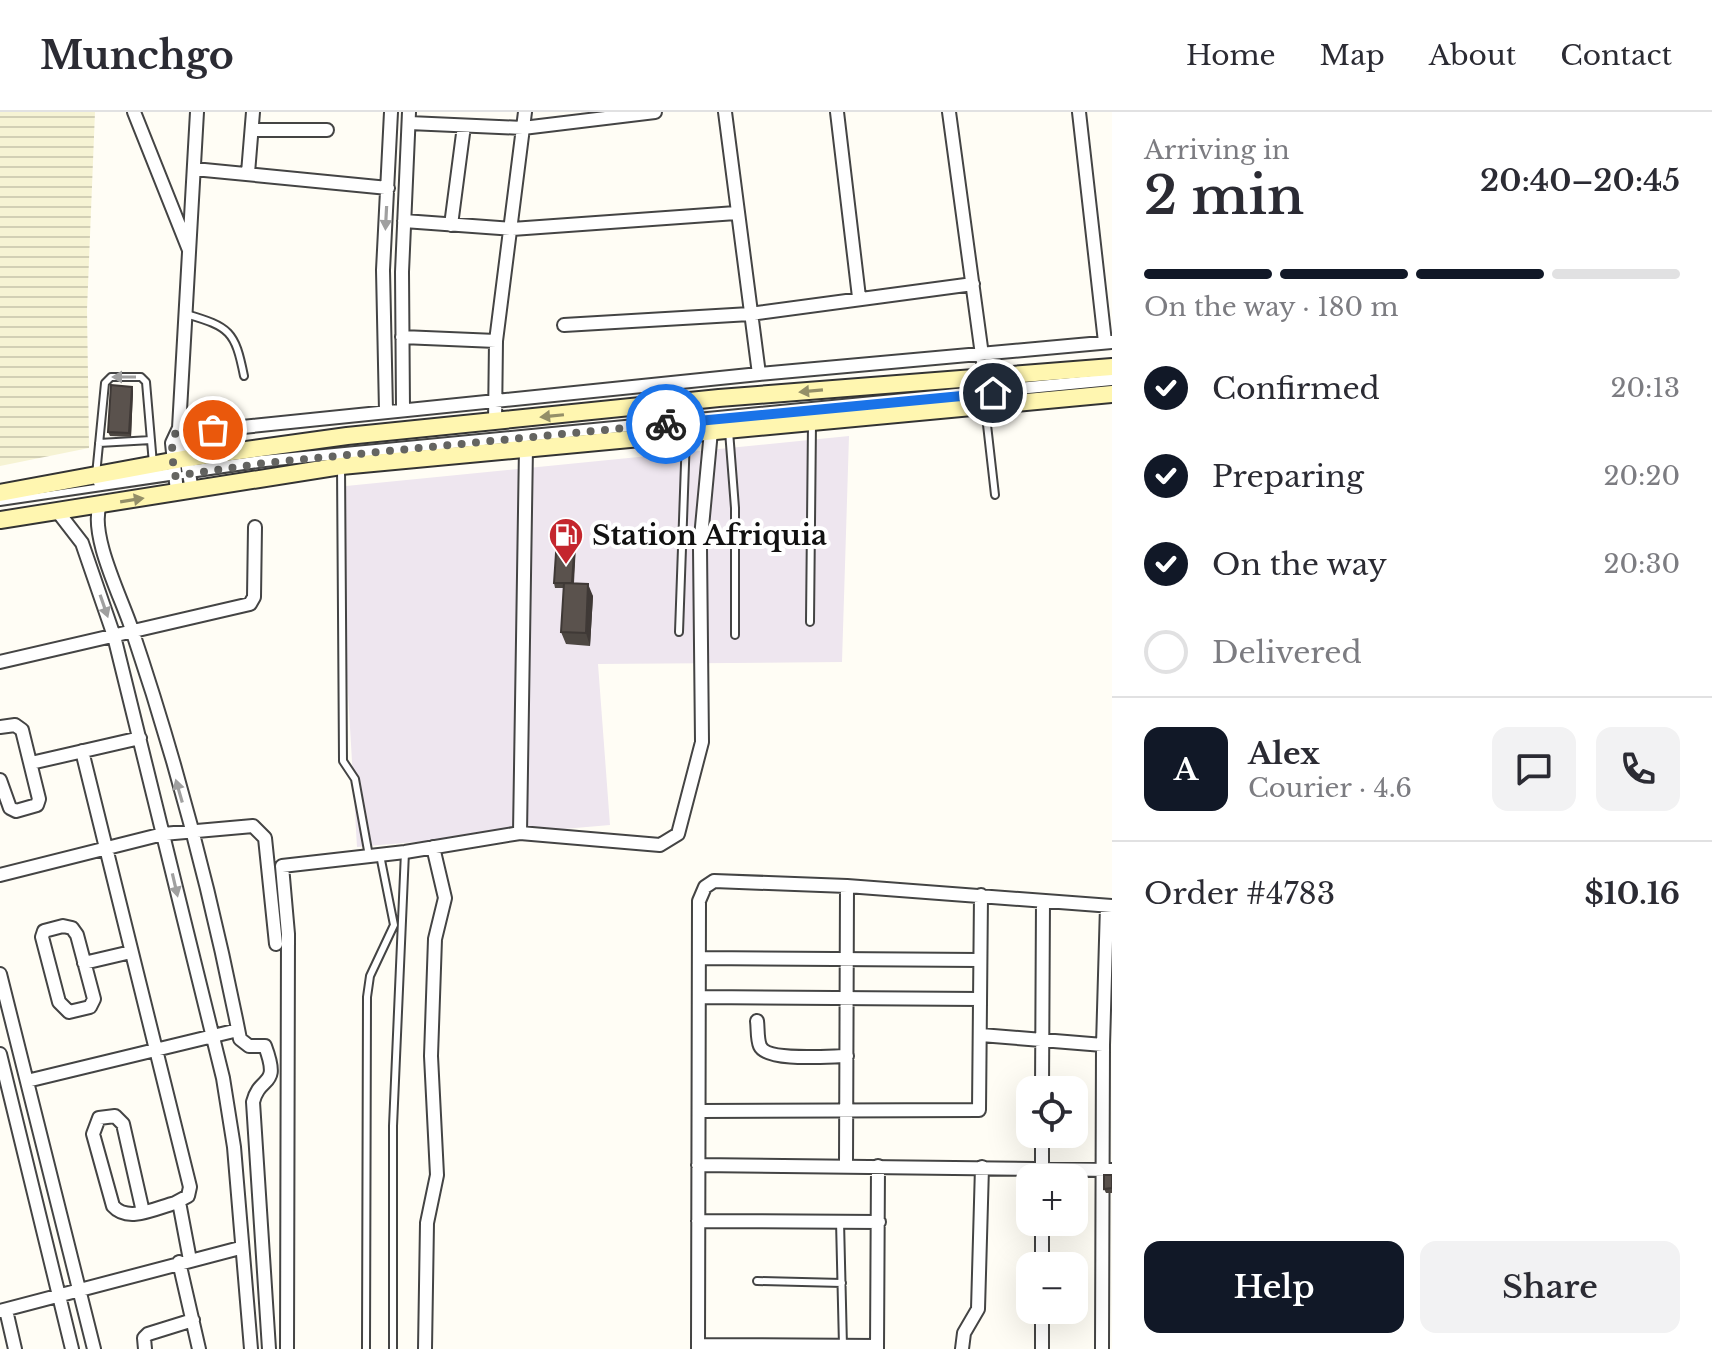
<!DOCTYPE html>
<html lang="en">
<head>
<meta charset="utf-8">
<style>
	body { margin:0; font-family:"Libre Baskerville",serif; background:#f2f2f3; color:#2b2b33; height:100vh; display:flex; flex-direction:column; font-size:30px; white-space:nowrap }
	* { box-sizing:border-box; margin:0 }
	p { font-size:26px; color:#7c7c81 }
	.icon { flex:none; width:44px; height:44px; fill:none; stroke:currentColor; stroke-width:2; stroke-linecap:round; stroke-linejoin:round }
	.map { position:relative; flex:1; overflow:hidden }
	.details { display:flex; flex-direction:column; background:#fff; width:600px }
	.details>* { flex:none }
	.fabs { position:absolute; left:1016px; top:964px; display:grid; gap:16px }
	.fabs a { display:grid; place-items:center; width:72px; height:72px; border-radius:16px; background:#fff; box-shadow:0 8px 32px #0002; font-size:40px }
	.pin { position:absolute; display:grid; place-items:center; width:68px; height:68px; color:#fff; margin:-34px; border:4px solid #fff; border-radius:50%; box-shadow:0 2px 8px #0007 }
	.courier { position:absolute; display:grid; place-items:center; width:80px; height:80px; margin:-40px; border:6px solid #1a73e8; border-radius:50%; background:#fff; color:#222; box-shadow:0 2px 10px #0007 }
	.summary em { font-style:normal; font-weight:600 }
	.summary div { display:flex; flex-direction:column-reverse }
	.summary { display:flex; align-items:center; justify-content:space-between; height:136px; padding:0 32px }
	h1 { font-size:52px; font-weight:600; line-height:60px }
	.bar { display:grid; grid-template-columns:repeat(4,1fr); gap:12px 8px; align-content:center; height:96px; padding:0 32px }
	.bar i { height:10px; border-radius:6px; background:#e1e1e2 }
	.bar .active { background:#111827 }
	.bar p { grid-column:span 4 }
	.line { display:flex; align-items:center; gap:20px; padding:0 32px; border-top:2px solid #e1e1e2 }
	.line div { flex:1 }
	.round { display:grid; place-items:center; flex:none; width:84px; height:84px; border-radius:16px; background:#f2f2f3 }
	ol { padding:0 32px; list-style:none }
	li { display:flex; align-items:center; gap:24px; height:88px }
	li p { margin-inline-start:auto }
	li .icon { padding:8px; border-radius:50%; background:#111827; color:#fff; stroke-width:4 }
	li:last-child { color:#7c7c81 }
	li i { width:44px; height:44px; border:4px solid #e1e1e2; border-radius:50% }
	.button { display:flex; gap:16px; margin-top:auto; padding:16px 32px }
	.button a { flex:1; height:92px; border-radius:16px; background:#111827; color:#fff; font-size:32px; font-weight:600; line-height:92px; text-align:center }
	.button a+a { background:#f2f2f3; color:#2b2b33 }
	header { display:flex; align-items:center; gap:48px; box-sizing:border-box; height:112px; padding:0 40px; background:#fff; border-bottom:2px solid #e1e1e2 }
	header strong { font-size:38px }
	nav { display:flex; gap:44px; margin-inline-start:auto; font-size:28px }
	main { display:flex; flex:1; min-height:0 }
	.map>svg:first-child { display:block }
</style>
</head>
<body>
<header>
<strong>Munchgo</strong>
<nav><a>Home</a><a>Map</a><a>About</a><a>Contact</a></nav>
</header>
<main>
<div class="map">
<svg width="1112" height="1237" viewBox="0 0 1112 1237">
	<defs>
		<pattern id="farmland-rules" width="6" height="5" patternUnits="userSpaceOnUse" patternTransform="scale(2)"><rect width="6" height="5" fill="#f6f3d4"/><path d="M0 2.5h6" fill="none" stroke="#d2cfb5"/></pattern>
	</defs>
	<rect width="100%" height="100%" fill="#fffdf5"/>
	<path fill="#eee6ef" d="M 849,324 L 842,550 L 598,552 L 610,713 L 357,735 L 336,375 Z"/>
	<path fill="url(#farmland-rules)" d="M 0,0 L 95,0 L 87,198 L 89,336 L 0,354 Z"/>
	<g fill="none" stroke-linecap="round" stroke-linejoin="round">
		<g stroke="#444" stroke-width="10">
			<path id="service" d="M 186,202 C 230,215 235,219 244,264
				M 985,295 L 995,383
				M 729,319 L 735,396 L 735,523
				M 99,331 L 151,328
				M 341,354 L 343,649 L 355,667 L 369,744
				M 188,357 L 262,347 L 1112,265
				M 96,363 L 105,271 L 111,265 L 141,265 L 146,270 L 153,352
				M 97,371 L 177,359
				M 0,390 L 265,351 L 1112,270
				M 810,510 L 812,311
				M 679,520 L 686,324
				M 840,1109 L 843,1234
				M 757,1169 L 842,1171
				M 366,1237 L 367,885 L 370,864 L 394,813 L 380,743
				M 393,1237 L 393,1014 L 405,740"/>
		</g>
		<g stroke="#444" stroke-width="16">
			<path id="minor" d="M 134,0 L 189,138
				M 725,0 L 759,262
				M 837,0 L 859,185
				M 949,0 L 985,265
				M 1079,0 L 1105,230
				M 409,11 L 523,16 L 655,0
				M 252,18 L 327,18
				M 194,57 L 388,76
				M 248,61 L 253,0
				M 404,109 L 512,117 L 736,101
				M 451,113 L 464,14
				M 564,213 L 750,202 L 973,172
				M 402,225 L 496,229
				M 403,297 L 402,160 L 409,0
				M 386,299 L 383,158 L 391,0
				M 495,310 L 496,229 L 525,0
				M 181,318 L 192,378
				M 184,321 L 759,262 L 1112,230
				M 177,380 L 172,331 L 179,316 L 197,0
				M 100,393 C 89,422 121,485 131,515 C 176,648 213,789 240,927 L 249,934 L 265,934 C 281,977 260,962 253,990 L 269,1237
				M 58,400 L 82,431 L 114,524 L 223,966 L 234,1035 L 251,1237
				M 0,550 L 250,492 L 254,485 L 255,415
				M 0,615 L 15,613 L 22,618 L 39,687 L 37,693 L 16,699 L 10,696 L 0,668
				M 82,639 L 190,1075 L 188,1084 L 175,1091 C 156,1096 128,1111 113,1094 L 93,1022 L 99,1006 L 115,1004 L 123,1012 L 143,1100
				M 31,651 L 140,626
				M 520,721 L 526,335
				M 0,763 L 163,722 L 253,714 L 265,726 L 276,832
				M 63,814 L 72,816 L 77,823 L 94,887 L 90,895 L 69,900 L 59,890 L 42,825 L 44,819 Z
				M 699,846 L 979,848
				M 84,851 L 131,840
				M 0,862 L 94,1237
				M 699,885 L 980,887
				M 757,909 C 758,916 757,927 760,934 C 767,950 830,944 847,944
				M 981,923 L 1103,933
				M 0,942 L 72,1237
				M 27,969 L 238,918
				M 1042,978 L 1043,789
				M 699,999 L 979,998 L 981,783
				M 698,1053 L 1112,1058
				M 846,1054 L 847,774
				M 1042,1066 L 1042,1022
				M 179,1090 L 190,1148
				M 698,1109 L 879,1110
				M 1042,1110 L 1042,1154
				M 179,1150 L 199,1237
				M 6,1198 L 15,1237
				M 0,1199 L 240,1136
				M 698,1233 L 877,1234
				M 145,1237 L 144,1226 L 148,1222 L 193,1208
				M 287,1237 L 288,822 L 282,754 L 405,740 L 520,721 L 660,733 L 678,722 L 702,630 L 700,436 L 711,319
				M 425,1237 L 427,1111 L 437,1063 L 431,944 L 435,827 L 445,786 L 433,735
				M 698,1237 L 699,789 L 705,775 L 714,769 L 847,774 L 1112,794
				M 877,1237 L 878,1054
				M 962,1237 L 964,1221 L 978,1197 L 982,1055
				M 1042,1237 L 1042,1198
				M 1102,1237 L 1103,933 L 1107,794"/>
		</g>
		<g stroke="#333" stroke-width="20">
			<path id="secondary" d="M 0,381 L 188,346 L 347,324 L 719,286 L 1112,255
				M 0,408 L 341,354 L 1112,282"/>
		</g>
		<use href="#service" stroke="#fff" stroke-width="6"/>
		<use href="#minor" stroke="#fff" stroke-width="12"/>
		<use href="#secondary" stroke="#fff6b0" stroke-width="16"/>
	</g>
	<path fill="#4d4742" d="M 132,275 L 133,279 L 131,325 L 110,324 L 108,320 Z
		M 575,427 L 576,432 L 574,471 L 593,484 L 590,534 L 566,532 L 561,520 L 564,476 L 555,476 L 554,471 Z
		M 1112,1063 L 1112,1081 L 1106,1081 L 1104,1077 Z"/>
	<path fill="#3f3936" d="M 132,275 L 133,279 L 131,325 L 129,321 Z
		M 575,427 L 576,432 L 573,477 L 572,473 Z
		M 588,472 L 593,484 L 590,534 L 586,521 Z
		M 1074,1066 L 1075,1069 L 1076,1088 L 1074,1083 Z"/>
	<path fill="#5a524d" stroke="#3f3936" stroke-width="2" d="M 111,273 L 132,275 L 129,321 L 108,320 Z
		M 557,426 L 575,427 L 572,471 L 554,471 Z
		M 564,471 L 588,472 L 586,521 L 561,520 Z
		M 1060,1061 L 1072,1061 L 1072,1066 L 1061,1066 Z
		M 1104,1063 L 1112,1063 L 1112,1076 L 1104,1077 Z"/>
	<defs><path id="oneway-solid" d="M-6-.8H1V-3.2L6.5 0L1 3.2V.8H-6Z" transform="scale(2)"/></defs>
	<g fill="#a0a0a0">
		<use href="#oneway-solid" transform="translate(386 106) rotate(93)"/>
		<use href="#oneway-solid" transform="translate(124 265) rotate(-180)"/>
		<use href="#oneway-solid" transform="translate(104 494) rotate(71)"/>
		<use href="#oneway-solid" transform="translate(179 679) rotate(-106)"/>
		<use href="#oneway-solid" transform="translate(175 773) rotate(77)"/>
	</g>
	<g fill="#948f68">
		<use href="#oneway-solid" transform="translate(811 279) rotate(175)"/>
		<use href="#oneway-solid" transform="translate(552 304) rotate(174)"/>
		<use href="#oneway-solid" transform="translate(132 388) rotate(-9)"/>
	</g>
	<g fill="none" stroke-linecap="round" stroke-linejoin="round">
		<path stroke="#646461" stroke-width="8" stroke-dasharray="0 14.4" d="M 213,318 L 184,321 L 179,316 C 168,329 173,348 175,364 L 265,351 L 666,312"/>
		<path stroke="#1a73e8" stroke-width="10" d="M 666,312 L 993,281"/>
	</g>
	<defs>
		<g id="fuel-pin" transform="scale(1.8)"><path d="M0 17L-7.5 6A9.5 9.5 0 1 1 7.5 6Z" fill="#c4262e" stroke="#fff"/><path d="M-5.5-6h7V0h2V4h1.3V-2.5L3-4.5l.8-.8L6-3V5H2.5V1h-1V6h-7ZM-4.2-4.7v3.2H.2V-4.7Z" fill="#fff"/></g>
	</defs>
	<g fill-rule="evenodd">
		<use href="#fuel-pin" x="566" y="423"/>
	</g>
	<g text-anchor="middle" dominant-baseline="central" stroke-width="8" stroke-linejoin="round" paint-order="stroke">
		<g font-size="28" font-weight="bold" fill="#111" stroke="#fff" text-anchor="start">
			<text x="592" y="423">Station Afriquia</text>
		</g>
	</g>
</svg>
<div class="fabs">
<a><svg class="icon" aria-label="locate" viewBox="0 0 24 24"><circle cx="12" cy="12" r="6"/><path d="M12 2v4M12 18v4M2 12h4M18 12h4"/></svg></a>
<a>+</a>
<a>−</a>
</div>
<div class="pin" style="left:213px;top:318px;background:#ea580c"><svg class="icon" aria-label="bag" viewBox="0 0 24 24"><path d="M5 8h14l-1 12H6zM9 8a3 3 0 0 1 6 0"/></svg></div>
<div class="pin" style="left:993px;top:281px;background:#1f2937"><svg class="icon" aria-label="home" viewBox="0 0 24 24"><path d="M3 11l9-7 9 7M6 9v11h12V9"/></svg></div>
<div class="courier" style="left:666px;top:312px"><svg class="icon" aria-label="bike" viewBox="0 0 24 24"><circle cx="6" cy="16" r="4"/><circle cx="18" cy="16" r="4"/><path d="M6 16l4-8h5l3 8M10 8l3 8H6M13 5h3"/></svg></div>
</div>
<section class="details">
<div class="summary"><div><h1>2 min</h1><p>Arriving in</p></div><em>20:40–20:45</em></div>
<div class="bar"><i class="active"></i><i class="active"></i><i class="active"></i><i></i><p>On the way · 180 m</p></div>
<ol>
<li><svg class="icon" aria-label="check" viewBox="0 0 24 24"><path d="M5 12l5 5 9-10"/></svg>Confirmed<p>20:13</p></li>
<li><svg class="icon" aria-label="check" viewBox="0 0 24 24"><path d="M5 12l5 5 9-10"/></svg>Preparing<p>20:20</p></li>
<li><svg class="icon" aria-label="check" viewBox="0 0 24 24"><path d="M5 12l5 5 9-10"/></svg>On the way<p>20:30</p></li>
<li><i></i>Delivered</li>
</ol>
<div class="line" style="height:144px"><b class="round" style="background:#111827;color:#fff">A</b><div><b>Alex</b><p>Courier · 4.6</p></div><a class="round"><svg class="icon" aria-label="chat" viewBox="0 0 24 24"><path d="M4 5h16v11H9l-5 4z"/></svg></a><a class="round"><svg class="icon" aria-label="phone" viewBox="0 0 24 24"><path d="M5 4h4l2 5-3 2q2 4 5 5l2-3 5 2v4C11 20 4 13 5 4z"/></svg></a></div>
<div class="line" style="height:104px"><div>Order #4783</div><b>$10.16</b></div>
<div class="button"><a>Help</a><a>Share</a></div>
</section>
</main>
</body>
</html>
